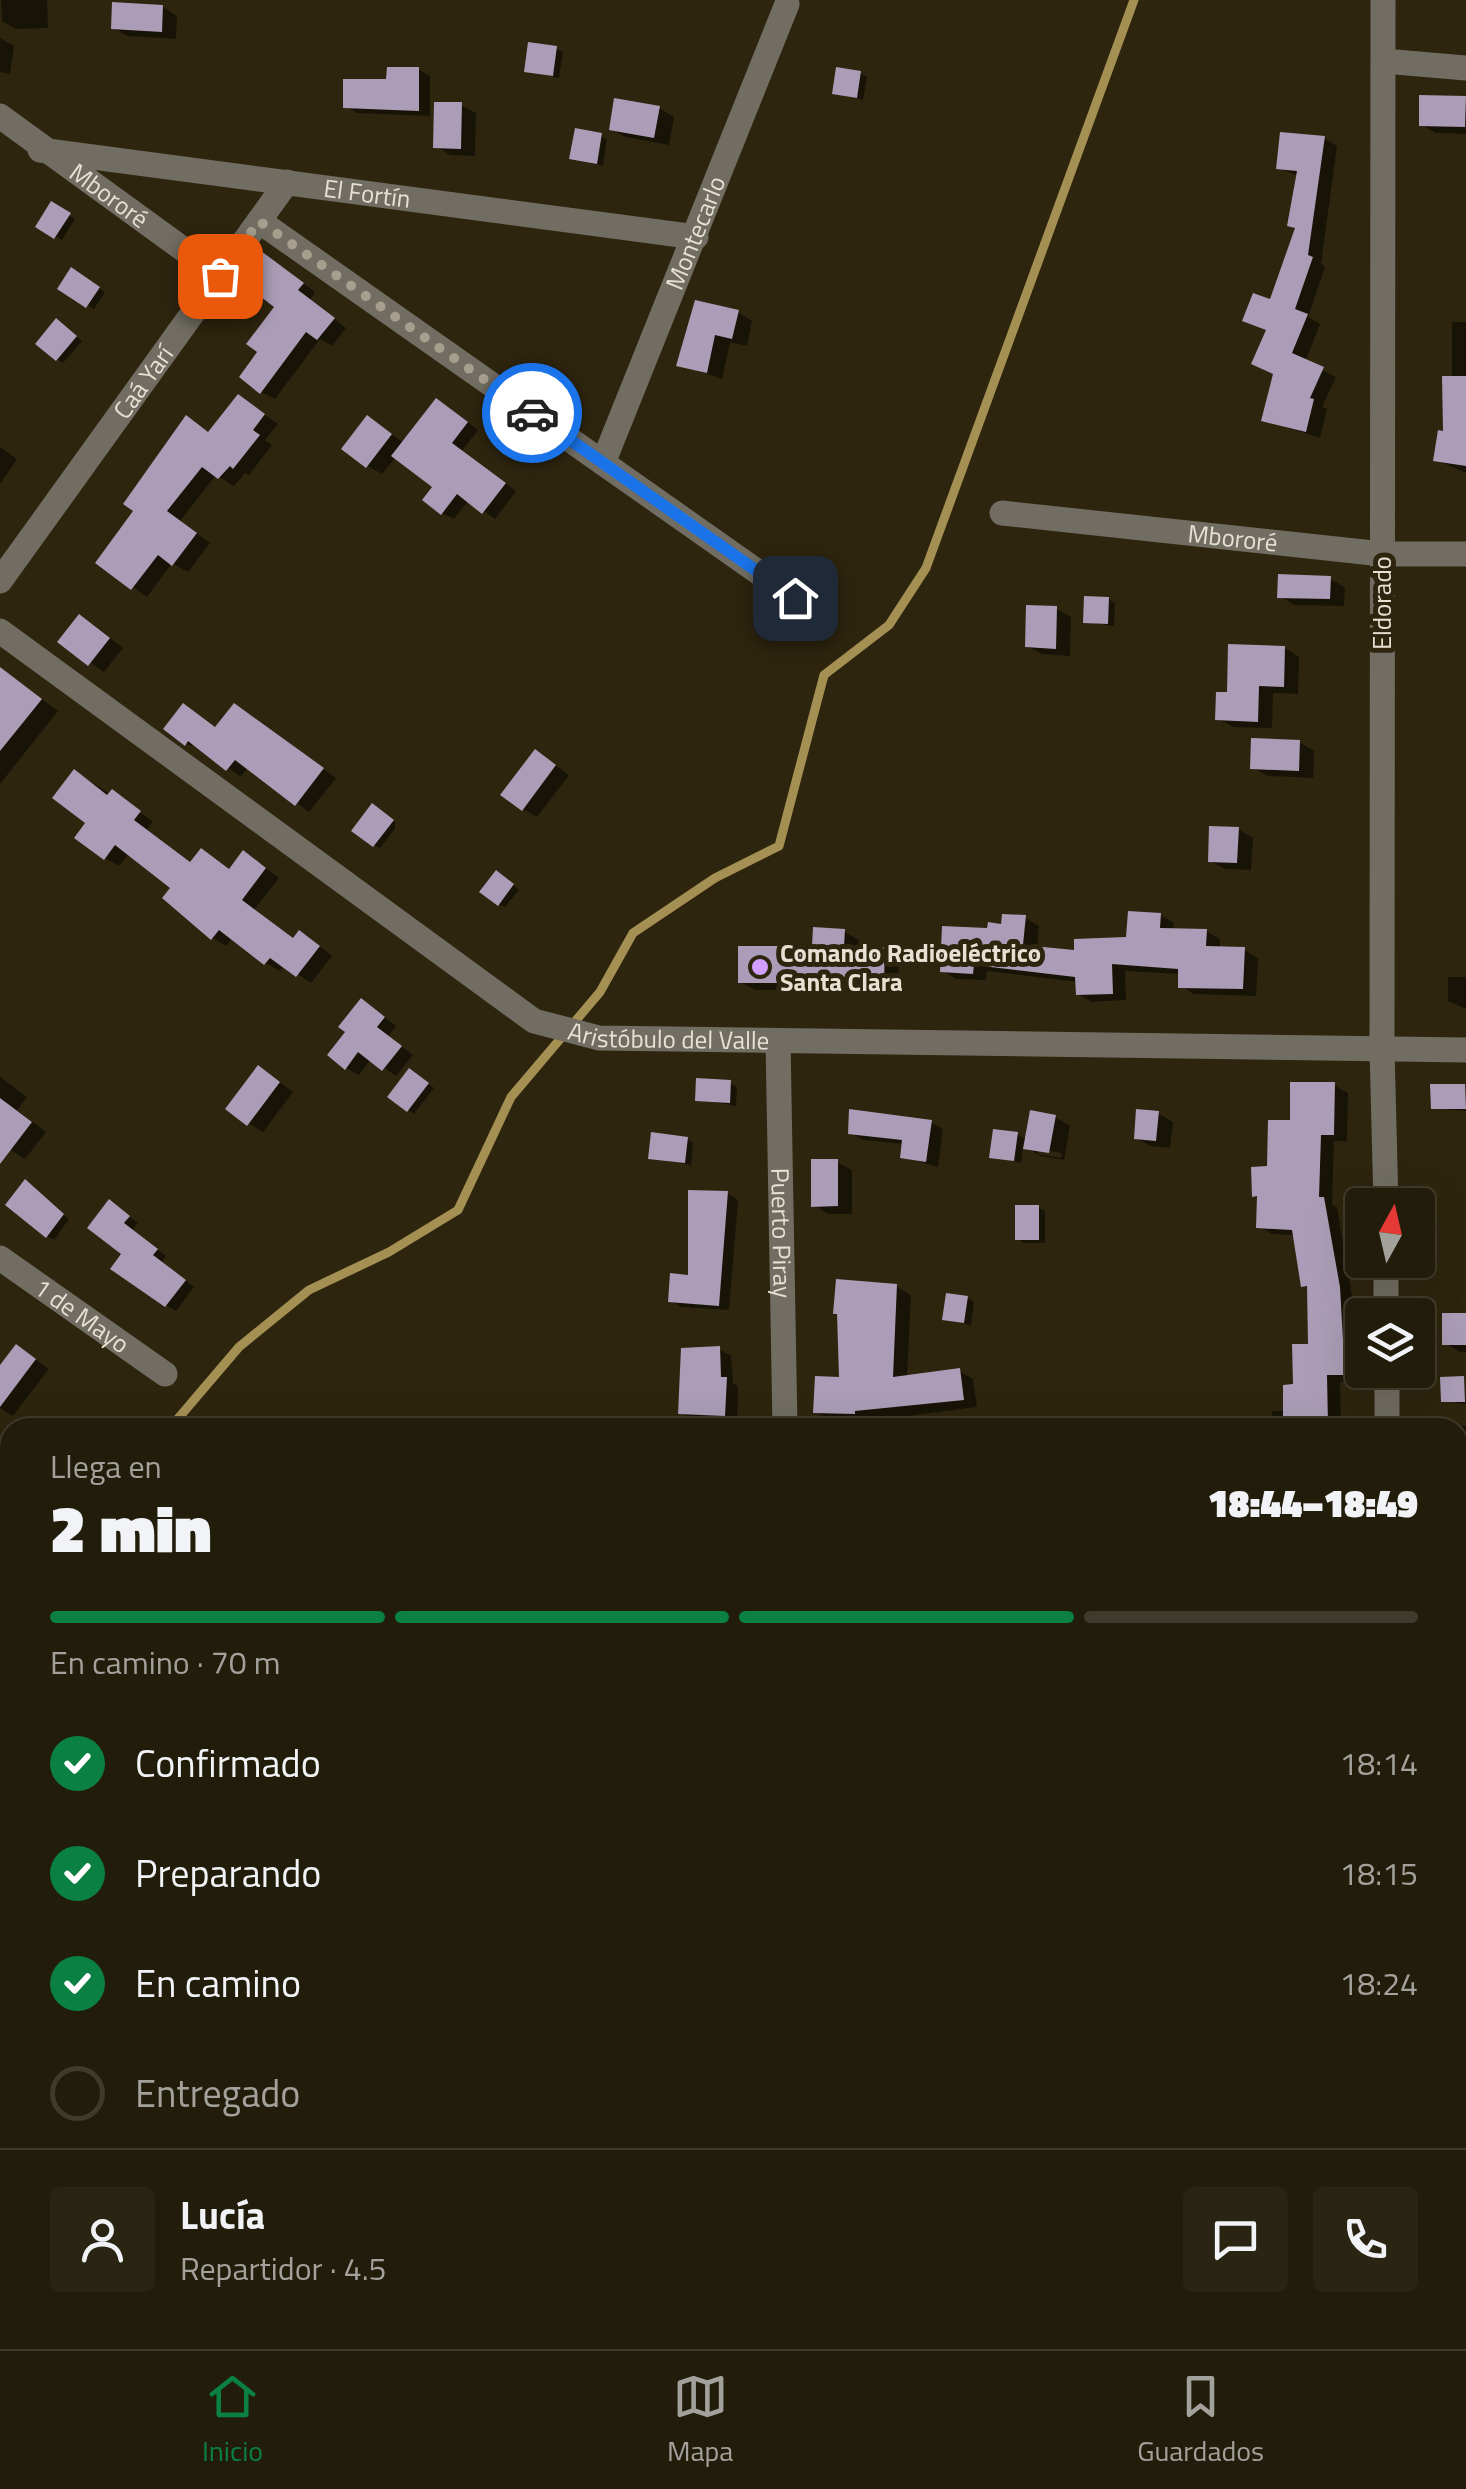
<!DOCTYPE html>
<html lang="es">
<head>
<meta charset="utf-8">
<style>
	body { margin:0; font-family:"Titillium Web",sans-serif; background:#2a2513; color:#f1f3f6; height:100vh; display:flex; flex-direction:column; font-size:38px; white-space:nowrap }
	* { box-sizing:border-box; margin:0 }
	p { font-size:32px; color:#a2a19c }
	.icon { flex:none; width:55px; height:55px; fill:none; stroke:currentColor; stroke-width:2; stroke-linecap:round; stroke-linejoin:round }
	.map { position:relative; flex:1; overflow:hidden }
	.drawer { position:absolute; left:0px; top:1418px; width:1468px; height:932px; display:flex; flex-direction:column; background:#221c0a; border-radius:30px 30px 0 0; box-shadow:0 10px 40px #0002,0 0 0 2px #3f3a2b }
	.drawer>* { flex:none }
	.needle { width:65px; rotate:8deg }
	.controls { position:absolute; left:1345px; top:1188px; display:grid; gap:20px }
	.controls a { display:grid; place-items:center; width:90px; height:90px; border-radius:10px; background:#221c0a; box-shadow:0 10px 40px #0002,0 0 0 2px #3f3a2b; font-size:50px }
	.pin { position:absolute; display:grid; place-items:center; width:85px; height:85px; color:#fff; margin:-42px; border-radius:20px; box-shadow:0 5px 15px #0006 }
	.courier { position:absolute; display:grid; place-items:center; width:100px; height:100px; margin:-50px; border:8px solid #1a73e8; border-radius:50%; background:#fff; color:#222; box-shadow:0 2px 12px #0007 }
	.overview em { font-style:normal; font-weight:800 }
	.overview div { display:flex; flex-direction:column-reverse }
	.overview { display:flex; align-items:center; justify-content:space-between; height:170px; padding:0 50px }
	h1 { font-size:65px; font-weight:800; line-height:75px }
	.bar { display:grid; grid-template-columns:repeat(4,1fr); gap:15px 10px; align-content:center; height:120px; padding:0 50px }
	.bar i { height:12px; border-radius:8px; background:#3f3a2b }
	.bar .selected { background:#0b8043 }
	.bar p { grid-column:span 4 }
	.line { display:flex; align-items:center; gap:25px; padding:0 50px; border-top:2px solid #3f3a2b }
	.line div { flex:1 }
	.round { display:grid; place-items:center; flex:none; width:105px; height:105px; border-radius:10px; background:#2a2513 }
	ol { padding:0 50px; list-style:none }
	li { display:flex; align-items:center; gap:30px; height:110px }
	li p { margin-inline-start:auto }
	li .icon { padding:10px; border-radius:50%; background:#0b8043; color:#fff; stroke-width:4 }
	li:last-child { color:#a2a19c }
	li i { width:55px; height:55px; border:5px solid #3f3a2b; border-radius:50% }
	.menu { display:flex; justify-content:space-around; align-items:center; height:140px; border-top:2px solid #3f3a2b; background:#221c0a; font-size:28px; color:#a2a19c }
	.menu a { display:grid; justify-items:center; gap:5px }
	.menu .selected { color:#0b8043 }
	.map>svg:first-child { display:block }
</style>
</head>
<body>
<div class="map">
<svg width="1466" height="2349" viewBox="0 0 1466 2349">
	<rect width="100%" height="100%" fill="#2e250e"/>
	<path fill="#52400a" d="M 0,2162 L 10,2162 L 10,2340 L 139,2340 L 139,2349 L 0,2349 Z"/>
	<path fill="#0007" fill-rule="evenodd" d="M 1,0 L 47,0 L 48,28 L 16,29 L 2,21 Z
		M 163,7 L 177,16 L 176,39 L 128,36 L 113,28 Z
		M 0,38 L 14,46 L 10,74 L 0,72 Z
		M 557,49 L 563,52 L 559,78 L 527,71 Z
		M 418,69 L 430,76 L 430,116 L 357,113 L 345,106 Z
		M 860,73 L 867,77 L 863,100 L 835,93 Z
		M 1422,98 L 1466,99 L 1466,134 L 1436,133 L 1422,125 Z
		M 461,105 L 476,113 L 475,156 L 450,155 L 436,146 Z
		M 659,108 L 674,117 L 669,145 L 626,137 L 611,129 Z
		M 601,136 L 607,139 L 603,166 L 572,158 Z
		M 1324,138 L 1337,146 L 1321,264 L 1325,267 L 1308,317 L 1320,324 L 1305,362 L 1336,377 L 1322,407 L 1327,409 L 1320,438 L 1264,420 L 1275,374 L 1268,331 L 1245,320 L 1271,302 L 1297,229 L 1290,225 L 1299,176 L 1279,168 Z
		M 52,205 L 75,219 L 62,240 L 38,226 Z
		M 275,262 L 315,292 L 310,300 L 346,328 L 332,346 L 320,339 L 275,399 L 261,392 L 261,352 L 277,307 Z
		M 71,271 L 105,292 L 94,309 L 60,288 Z
		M 738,312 L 752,321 L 747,346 L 730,342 L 722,379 L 679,364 L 686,330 Z
		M 1452,322 L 1466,322 L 1466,473 L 1436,460 L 1445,434 L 1452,379 Z
		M 63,325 L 82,341 L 63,363 L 57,359 Z
		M 239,397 L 278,424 L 265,440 L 272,445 L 249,475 L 245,473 L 234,486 L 216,475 L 180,521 L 210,543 L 188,572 L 172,563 L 147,597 L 98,562 L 137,511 Z
		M 449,408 L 478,430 L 462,451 L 516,491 L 495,519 L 469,500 L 454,519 L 442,513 L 435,487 L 396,457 L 382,474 L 368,466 L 382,427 L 404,443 Z
		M 0,447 L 17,459 L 0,484 Z
		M 1330,579 L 1345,587 L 1344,606 L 1294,605 L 1280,596 Z
		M 1108,599 L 1115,603 L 1114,626 L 1086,622 Z
		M 1056,609 L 1071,617 L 1070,656 L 1042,654 L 1027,646 Z
		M 94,626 L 123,648 L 104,672 L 61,642 Z
		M 1285,648 L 1299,657 L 1298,694 L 1273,693 L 1272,728 L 1233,727 L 1218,719 L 1229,695 Z
		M 0,668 L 58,711 L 0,784 Z
		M 184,706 L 217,729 L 247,714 L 336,778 L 309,812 L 248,767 L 241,777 L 201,748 L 186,744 Z
		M 1299,742 L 1314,751 L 1313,778 L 1268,776 L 1253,768 Z
		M 550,761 L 569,775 L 537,817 L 523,809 Z
		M 88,780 L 153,821 L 147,830 L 192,864 L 202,851 L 231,870 L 258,862 L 279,878 L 254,910 L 295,940 L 314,942 L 332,956 L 311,983 L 284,965 L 280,971 L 266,963 L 233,938 L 226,946 L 213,938 L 191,922 L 174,887 L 129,853 L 119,866 L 105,858 L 89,823 Z
		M 379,810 L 395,822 L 395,829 L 380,848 L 374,845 Z
		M 1238,829 L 1253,838 L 1251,870 L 1225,869 L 1210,861 Z
		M 503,877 L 519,890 L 505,907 L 499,904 Z
		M 1160,915 L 1174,923 L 1173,930 L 1206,931 L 1220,939 L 1220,949 L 1244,950 L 1258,958 L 1256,996 L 1194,994 L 1180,986 L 1181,974 L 1125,971 L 1126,1000 L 1092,1002 L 1078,994 L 1078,982 L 987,971 L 986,980 L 956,979 L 943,971 L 989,931 L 1025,918 L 1039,926 L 1037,949 L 1077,953 L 1129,940 Z
		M 844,932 L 859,940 L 858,949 L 884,950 L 899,958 L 898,988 L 795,978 L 794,990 L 755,990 L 740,982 Z
		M 1448,977 L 1466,977 L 1466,1009 L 1448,1001 Z
		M 374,1009 L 396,1026 L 388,1036 L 413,1055 L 396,1076 L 371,1059 L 359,1075 L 346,1068 Z
		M 416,1075 L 434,1088 L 414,1114 L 408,1110 Z
		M 0,1077 L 27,1097 L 17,1110 L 46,1132 L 25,1159 L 0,1143 Z
		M 273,1077 L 293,1092 L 263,1132 L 249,1123 Z
		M 730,1083 L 737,1087 L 736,1106 L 698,1099 Z
		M 1334,1085 L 1348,1093 L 1347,1141 L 1334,1141 L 1332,1205 L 1337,1207 L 1352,1296 L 1358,1381 L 1340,1382 L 1341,1428 L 1272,1428 L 1272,1411 L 1285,1411 L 1310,1346 L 1310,1289 L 1304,1286 L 1295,1235 L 1272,1234 L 1258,1226 L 1259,1198 L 1255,1195 L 1292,1123 Z
		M 1465,1086 L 1466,1111 L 1433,1108 Z
		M 1158,1113 L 1173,1122 L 1170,1148 L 1151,1146 L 1136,1138 Z
		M 1055,1117 L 1070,1126 L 1064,1160 L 1041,1156 L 1023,1146 L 1021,1163 L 991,1156 L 1018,1135 L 1027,1140 ZM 1038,1149 L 1062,1153 L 1061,1158 L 1038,1154 Z
		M 931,1122 L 943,1129 L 938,1167 L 903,1157 L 904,1144 L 863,1140 L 851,1133 Z
		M 687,1139 L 693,1143 L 691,1165 L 650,1157 Z
		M 837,1162 L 852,1170 L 852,1214 L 828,1214 L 814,1205 Z
		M 26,1182 L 69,1219 L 54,1240 L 47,1236 Z
		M 728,1194 L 738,1200 L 729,1310 L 681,1307 L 671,1301 L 691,1277 Z
		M 119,1208 L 138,1223 L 132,1230 L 166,1256 L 161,1263 L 194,1287 L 176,1311 L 166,1305 L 125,1253 Z
		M 1039,1208 L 1045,1211 L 1045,1243 L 1024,1243 L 1018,1239 Z
		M 897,1287 L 911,1295 L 907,1378 L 959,1371 L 973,1379 L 977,1407 L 868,1421 L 830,1420 L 816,1412 L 842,1380 Z
		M 968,1298 L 974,1302 L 971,1325 L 945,1319 Z
		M 1466,1316 L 1466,1352 L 1460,1352 L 1445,1343 Z
		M 719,1349 L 731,1356 L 733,1383 L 738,1387 L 737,1422 L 693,1420 L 681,1413 Z
		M 31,1356 L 49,1369 L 13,1416 L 0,1408 L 0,1369 Z
		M 1463,1379 L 1466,1404 L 1443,1401 Z
		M 1450,1425 L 1466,1426 L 1466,1521 L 1458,1521 L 1458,1428 Z
		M 0,1518 L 10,1525 L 10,1563 L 5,1570 L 0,1567 Z
		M 1458,1596 L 1466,1596 L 1466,1679 L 1458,1674 Z
		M 1458,1705 L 1466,1705 L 1466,1846 L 1458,1846 Z
		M 1458,1963 L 1466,1964 L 1466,2004 L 1458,2002 Z
		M 0,1992 L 9,1998 L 3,2036 L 0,2036 Z
		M 1458,2136 L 1466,2136 L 1466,2335 L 1458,2335 Z"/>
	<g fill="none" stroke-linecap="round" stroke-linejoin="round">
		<path stroke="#a59054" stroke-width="9" d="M 170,1428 L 239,1347 L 309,1290 L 389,1252 L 458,1210 L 511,1097 L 600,992 L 633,933 L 715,878 L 779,846 L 824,675 L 889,625 L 926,568 L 1134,0
			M 10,1628 L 10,1627"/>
	</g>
	<path fill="#ab9db7" d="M 112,2 L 163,5 L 162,32 L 111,29 Z
		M 528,42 L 557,46 L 553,76 L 524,72 Z
		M 387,67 L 419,67 L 419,111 L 343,108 L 343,79 L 386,79 Z
		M 836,67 L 861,71 L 857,98 L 832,94 Z
		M 1419,95 L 1466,96 L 1465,127 L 1419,126 Z
		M 614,98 L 660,106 L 654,138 L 609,130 Z
		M 434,102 L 462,102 L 461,149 L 433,148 Z
		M 575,128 L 602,133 L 597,164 L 569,159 Z
		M 1280,132 L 1325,136 L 1308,255 L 1313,257 L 1295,309 L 1308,314 L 1292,353 L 1324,367 L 1310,398 L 1314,399 L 1306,432 L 1261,421 L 1273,374 L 1251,364 L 1266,330 L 1242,321 L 1253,293 L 1270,299 L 1295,228 L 1287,226 L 1297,171 L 1276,169 Z
		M 51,201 L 71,213 L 54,239 L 35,227 Z
		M 261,251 L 304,283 L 298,290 L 335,318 L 317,340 L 306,332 L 260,394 L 239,377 L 257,352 L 246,344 L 274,307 L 239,280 Z
		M 71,267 L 100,287 L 86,308 L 57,289 Z
		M 695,300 L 739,310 L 732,339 L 715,335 L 707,373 L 676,366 Z
		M 56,318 L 77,336 L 56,361 L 35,344 Z
		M 1442,376 L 1466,376 L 1466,466 L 1433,461 L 1438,430 L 1443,431 Z
		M 238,394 L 265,414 L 253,430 L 260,435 L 233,469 L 230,466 L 218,479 L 202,467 L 167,511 L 197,533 L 172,566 L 158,555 L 131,590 L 95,563 L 133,511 L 123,504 L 186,415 L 208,432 Z
		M 436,398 L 468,422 L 452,443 L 506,483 L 482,514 L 457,494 L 441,515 L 422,500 L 432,487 L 391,456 Z
		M 367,415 L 392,434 L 366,468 L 341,449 Z
		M 1278,574 L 1331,576 L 1330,599 L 1277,598 Z
		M 1084,596 L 1109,597 L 1108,624 L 1083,623 Z
		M 1026,605 L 1057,606 L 1056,649 L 1025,647 Z
		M 79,614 L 110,638 L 88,666 L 57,642 Z
		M 1228,644 L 1285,646 L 1284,687 L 1259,686 L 1258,722 L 1215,720 L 1216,692 L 1227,692 Z
		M 0,667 L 42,699 L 0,751 Z
		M 183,703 L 215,727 L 234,703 L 324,768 L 295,806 L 235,760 L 226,771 L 188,741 L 185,746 L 163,729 Z
		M 1251,738 L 1300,740 L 1299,771 L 1250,769 Z
		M 535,749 L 556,765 L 522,811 L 500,795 Z
		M 74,769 L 107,795 L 112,789 L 141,811 L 134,820 L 190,862 L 201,848 L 229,869 L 243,850 L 266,868 L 242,900 L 293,938 L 299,930 L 320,946 L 296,977 L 270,958 L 264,965 L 219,930 L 211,940 L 162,898 L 170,888 L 115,845 L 104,860 L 74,838 L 85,823 L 52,798 Z
		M 372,803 L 394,820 L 373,847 L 351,831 Z
		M 1209,826 L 1239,827 L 1237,863 L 1208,862 Z
		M 496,870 L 514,884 L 498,906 L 479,892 Z
		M 1128,911 L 1161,913 L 1160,928 L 1207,929 L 1206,946 L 1245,947 L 1243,989 L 1178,988 L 1178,969 L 1112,964 L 1113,994 L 1076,995 L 1075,977 L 974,965 L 973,974 L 940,972 L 942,926 L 987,928 L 988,922 L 1001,924 L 1002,914 L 1026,915 L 1023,945 L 1074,950 L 1074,939 L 1126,937 Z
		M 813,927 L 845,929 L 844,947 L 885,947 L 884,981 L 780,972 L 780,983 L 738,983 L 738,946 L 812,946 Z
		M 361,998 L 385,1017 L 377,1027 L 402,1046 L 382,1071 L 358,1052 L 345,1070 L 327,1055 L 345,1032 L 338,1027 Z
		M 258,1065 L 280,1082 L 247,1126 L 225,1109 Z
		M 409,1068 L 429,1083 L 407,1112 L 387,1097 Z
		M 696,1078 L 731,1080 L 730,1103 L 695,1101 Z
		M 1290,1082 L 1335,1082 L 1334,1135 L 1321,1135 L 1319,1197 L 1324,1197 L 1340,1287 L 1345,1375 L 1327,1375 L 1328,1425 L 1283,1425 L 1283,1385 L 1293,1384 L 1292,1344 L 1308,1344 L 1307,1286 L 1301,1287 L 1292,1230 L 1256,1228 L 1257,1196 L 1252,1197 L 1251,1167 L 1267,1166 L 1268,1120 L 1290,1120 Z
		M 1430,1084 L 1465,1084 L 1466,1109 L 1431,1109 Z
		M 0,1098 L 32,1122 L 0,1164 Z
		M 849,1109 L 932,1120 L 926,1162 L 900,1158 L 902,1140 L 848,1134 Z
		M 1136,1109 L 1159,1111 L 1156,1141 L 1134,1139 Z
		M 1030,1110 L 1056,1115 L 1049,1153 L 1023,1149 Z
		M 993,1129 L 1018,1132 L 1014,1161 L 989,1158 Z
		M 651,1132 L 688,1137 L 685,1163 L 648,1159 Z
		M 811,1159 L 838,1159 L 838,1206 L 811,1207 Z
		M 25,1179 L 64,1214 L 46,1238 L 5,1205 Z
		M 688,1190 L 728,1191 L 719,1306 L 668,1302 L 670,1273 L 688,1275 Z
		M 109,1199 L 130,1216 L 124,1223 L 158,1249 L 153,1255 L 186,1280 L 165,1307 L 110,1269 L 121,1254 L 87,1228 Z
		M 1015,1205 L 1039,1205 L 1039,1240 L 1015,1240 Z
		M 836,1279 L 897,1284 L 893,1377 L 960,1368 L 964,1400 L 855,1411 L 855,1414 L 813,1413 L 815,1376 L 839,1377 L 837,1314 L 833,1314 Z
		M 946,1293 L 968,1296 L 964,1323 L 942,1320 Z
		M 1442,1313 L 1466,1313 L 1466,1345 L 1442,1345 Z
		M 16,1344 L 36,1359 L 0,1407 L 0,1365 Z
		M 720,1346 L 721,1377 L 727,1377 L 725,1416 L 678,1414 L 681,1348 Z
		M 1464,1376 L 1465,1402 L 1441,1402 L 1440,1377 Z"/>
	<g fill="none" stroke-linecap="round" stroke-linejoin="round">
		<g stroke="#716d62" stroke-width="25">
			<path d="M 1383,0 L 1382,1049 L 1386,1205"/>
			<path d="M 1384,61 L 1466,68"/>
			<path id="s1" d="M 0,116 L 220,276"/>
			<path id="s2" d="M 40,150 L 696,237"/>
			<path d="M 259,221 L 795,598"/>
			<path id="s3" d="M 603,463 L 787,4"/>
			<path id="s4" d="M 1002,513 L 1382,554 L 1466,554"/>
			<path id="s5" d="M 0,581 L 287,182"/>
			<path id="s6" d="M 0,631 L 534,1021 L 599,1038 L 1466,1050"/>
			<path id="s7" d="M 778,1041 L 785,1428"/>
			<path id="s8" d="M 0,1258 L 165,1374"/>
			<path d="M 1386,1260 L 1386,1315"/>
			<path d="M 1387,1370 L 1387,1428"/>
			<path d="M 1458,1559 L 1466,1558"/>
			<path d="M 1458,2087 L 1466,2087"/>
			<path d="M 0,2092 L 10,2092"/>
			<path d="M 182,2340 L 182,2349"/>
			<path d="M 793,2340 L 793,2349"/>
			<path d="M 1392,2340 L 1392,2349"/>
		</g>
	</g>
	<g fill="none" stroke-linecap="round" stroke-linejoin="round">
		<path stroke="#a69f8e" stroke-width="10" stroke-dasharray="0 18" d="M 220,276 L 259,221 L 532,413"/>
		<path stroke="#1a73e8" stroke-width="12" d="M 532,413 L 795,598"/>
	</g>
	<circle fill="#d19dfe" stroke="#2e250e" stroke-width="4" cx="760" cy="967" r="10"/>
	<g text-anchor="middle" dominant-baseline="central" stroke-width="10" stroke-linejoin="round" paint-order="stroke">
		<g font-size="25" fill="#e6e1d3" stroke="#2e250e">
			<text stroke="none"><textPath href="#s2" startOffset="330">El Fortín</textPath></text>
			<text stroke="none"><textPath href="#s1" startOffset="135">Mbororé</textPath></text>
			<text stroke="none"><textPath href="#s3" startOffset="248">Montecarlo</textPath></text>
			<text stroke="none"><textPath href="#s5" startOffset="245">Caá Yarí</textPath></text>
			<text stroke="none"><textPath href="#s4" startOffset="232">Mbororé</textPath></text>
			<text transform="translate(1382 603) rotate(-90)">Eldorado</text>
			<text stroke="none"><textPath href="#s6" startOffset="798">Aristóbulo del Valle</textPath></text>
			<text stroke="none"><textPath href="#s7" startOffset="192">Puerto Piray</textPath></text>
			<text stroke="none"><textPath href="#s8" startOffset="100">1 de Mayo</textPath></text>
		</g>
		<g font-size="25" font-weight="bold" fill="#e6e1d3" stroke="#2e250e" text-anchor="start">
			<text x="780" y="953">Comando Radioeléctrico<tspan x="780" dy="29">Santa Clara</tspan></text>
		</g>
	</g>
</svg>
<div class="controls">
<a><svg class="needle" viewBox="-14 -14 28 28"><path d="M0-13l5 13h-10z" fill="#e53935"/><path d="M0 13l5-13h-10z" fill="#a2a19c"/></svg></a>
<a><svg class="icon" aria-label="layers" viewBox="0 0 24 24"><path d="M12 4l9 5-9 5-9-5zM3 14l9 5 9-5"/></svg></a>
</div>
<div class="pin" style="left:220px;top:276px;background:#ea580c"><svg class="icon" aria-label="bag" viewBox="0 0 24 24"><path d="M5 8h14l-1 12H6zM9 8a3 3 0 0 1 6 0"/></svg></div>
<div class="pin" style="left:795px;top:598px;background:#1f2937"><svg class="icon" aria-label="home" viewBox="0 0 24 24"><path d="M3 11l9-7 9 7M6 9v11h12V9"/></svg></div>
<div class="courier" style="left:532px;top:413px"><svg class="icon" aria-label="car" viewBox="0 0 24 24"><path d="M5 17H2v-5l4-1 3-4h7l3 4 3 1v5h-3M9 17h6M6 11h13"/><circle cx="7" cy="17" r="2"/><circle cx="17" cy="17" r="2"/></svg></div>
<section class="drawer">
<div class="overview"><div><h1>2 min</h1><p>Llega en</p></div><em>18:44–18:49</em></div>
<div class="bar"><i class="selected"></i><i class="selected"></i><i class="selected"></i><i></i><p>En camino · 70 m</p></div>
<ol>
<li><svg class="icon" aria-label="check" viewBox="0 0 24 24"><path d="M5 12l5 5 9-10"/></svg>Confirmado<p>18:14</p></li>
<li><svg class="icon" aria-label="check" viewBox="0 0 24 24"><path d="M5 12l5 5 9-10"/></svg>Preparando<p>18:15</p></li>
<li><svg class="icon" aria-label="check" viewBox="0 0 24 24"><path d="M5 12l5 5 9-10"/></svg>En camino<p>18:24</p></li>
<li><i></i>Entregado</li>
</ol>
<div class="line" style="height:180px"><a class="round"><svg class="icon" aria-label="person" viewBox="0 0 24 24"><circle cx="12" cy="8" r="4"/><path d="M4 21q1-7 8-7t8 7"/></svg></a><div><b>Lucía</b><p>Repartidor · 4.5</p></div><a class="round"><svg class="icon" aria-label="chat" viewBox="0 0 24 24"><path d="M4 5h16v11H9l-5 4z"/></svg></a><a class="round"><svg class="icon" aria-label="phone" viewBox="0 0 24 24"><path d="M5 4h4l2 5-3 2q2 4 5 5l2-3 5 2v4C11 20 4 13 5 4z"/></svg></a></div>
</section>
</div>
<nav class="menu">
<a class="selected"><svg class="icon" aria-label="home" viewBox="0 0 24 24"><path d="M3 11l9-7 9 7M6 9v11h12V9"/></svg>Inicio</a>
<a><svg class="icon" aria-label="map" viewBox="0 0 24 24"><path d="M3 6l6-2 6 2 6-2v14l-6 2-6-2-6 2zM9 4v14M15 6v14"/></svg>Mapa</a>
<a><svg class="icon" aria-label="saved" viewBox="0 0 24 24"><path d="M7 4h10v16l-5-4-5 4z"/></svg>Guardados</a>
</nav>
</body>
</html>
